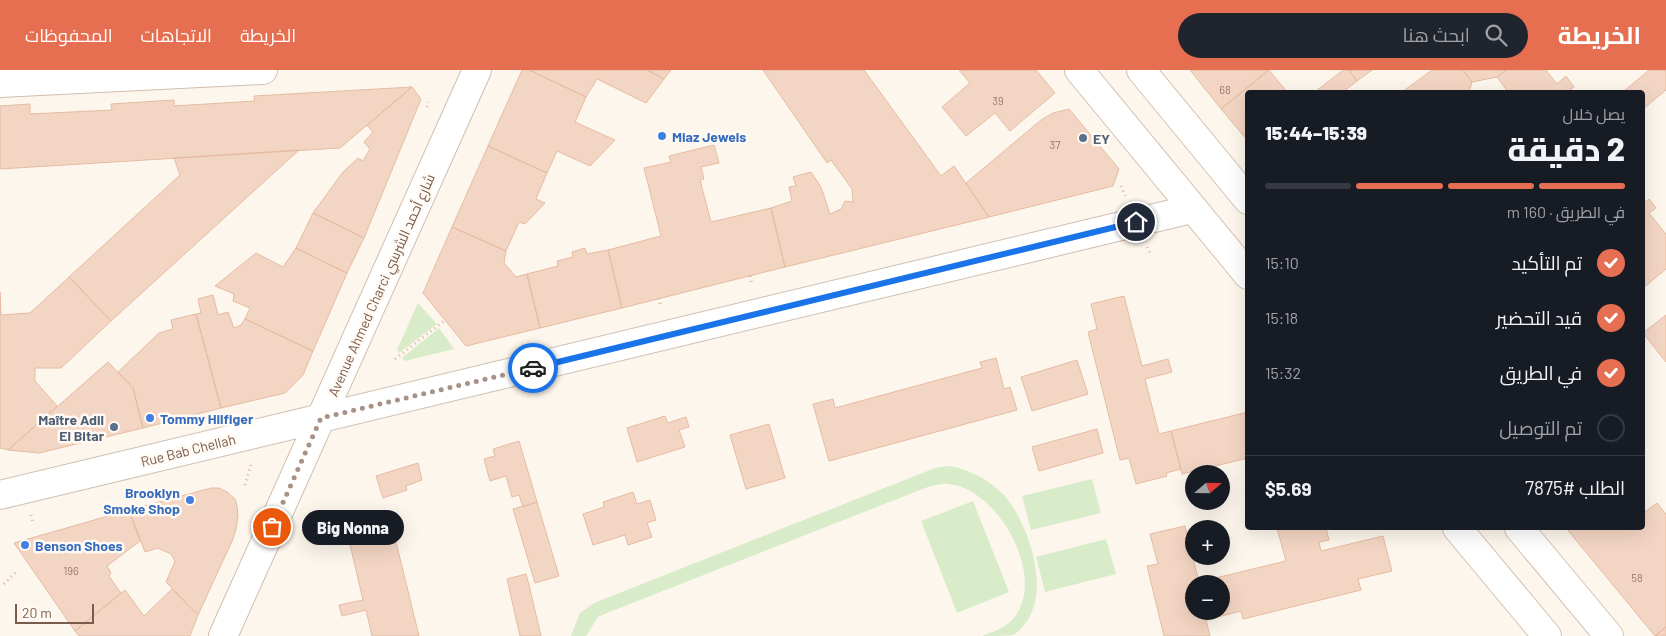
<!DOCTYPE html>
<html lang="ar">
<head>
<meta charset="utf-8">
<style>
	body { margin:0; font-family:Barlow,Cairo,sans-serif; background:#20242c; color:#f1f3f6; direction:rtl; height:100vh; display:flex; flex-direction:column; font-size:19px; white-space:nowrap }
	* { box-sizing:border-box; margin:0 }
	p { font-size:16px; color:#9ea1a6 }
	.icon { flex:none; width:28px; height:28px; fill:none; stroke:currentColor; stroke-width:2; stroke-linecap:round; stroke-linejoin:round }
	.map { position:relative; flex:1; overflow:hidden; direction:ltr }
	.side { position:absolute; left:1245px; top:20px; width:400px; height:440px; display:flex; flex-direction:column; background:#171b24; border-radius:5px; box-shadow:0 5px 20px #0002; direction:rtl }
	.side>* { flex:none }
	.needle { width:32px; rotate:70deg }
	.tools { position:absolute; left:1185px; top:395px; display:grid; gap:10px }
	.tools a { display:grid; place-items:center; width:45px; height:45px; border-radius:50%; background:#171b24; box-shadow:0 5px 20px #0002; font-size:25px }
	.scale { position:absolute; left:15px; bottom:12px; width:79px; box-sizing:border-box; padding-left:5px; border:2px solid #7a5c4d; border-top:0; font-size:14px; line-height:18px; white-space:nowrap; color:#7a5c4d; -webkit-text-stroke:4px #fffaf3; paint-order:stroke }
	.pin { position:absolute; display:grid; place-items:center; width:42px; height:42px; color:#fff; margin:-21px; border:2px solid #fff; border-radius:50%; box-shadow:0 1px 5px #0007 }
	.courier { position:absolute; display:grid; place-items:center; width:50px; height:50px; margin:-25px; border:4px solid #1a73e8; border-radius:50%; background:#fff; color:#222; box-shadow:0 1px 6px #0007 }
	.bubble { position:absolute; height:35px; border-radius:18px; background:#171b24; box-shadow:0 5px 20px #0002; font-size:16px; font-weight:800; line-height:35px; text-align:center; direction:rtl }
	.overview em { font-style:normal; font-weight:800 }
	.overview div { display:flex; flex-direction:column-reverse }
	.overview { display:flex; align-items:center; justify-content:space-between; height:85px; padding:0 20px }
	h1 { font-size:32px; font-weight:800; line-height:38px }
	.bar { display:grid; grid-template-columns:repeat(4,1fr); gap:8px 5px; align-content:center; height:60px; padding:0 20px }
	.bar i { height:6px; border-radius:4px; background:#363941 }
	.bar .active { background:#e76f51 }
	.bar p { grid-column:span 4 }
	.line { display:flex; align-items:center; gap:12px; padding:0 20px; border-top:1px solid #363941 }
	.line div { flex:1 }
	ol { padding:0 20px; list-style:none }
	li { display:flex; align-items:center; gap:15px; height:55px }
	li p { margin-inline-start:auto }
	li .icon { padding:5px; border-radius:50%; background:#e76f51; color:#fff; stroke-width:4 }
	li:last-child { color:#9ea1a6 }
	li i { width:28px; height:28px; border:2px solid #363941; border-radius:50% }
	header { display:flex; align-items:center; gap:30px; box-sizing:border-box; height:70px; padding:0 25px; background:#e76f51; color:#fff }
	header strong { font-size:24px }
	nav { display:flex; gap:28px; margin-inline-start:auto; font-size:18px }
	.search { width:350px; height:45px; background:#20242c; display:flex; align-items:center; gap:12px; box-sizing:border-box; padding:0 18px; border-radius:28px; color:#9ea1a6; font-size:19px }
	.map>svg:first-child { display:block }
</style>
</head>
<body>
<header>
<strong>الخريطة</strong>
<div class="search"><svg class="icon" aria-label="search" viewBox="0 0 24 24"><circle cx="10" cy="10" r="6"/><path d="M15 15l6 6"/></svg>ابحث هنا</div>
<nav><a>الخريطة</a><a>الاتجاهات</a><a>المحفوظات</a></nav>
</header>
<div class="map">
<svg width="1666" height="566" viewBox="0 0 1666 566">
	<rect width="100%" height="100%" fill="#fdf6ec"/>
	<path fill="#d8ecc9" d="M 418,233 L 437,254 L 399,283 L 397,280 Z
		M 439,258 L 454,279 L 405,291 L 402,288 Z
		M 950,396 C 970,400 988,409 1003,424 C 1029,453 1052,522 1024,555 C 1021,559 1017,563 1013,565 C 1005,566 991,566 982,566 C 992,562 1002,559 1010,552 C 1051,514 1000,418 948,414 C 941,413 933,416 925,418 L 607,543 L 598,547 L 586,566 L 571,566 L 580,543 L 594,533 L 935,398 Z
		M 1092,409 L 1101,443 L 1031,460 L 1022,426 Z
		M 973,431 L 1009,522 L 957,543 L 921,451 Z
		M 1106,469 L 1116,504 L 1045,522 L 1036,487 Z"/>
	<path fill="#f3d5c3" stroke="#e6bba3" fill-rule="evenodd" d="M 522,0 L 529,0 L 586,27 L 575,52 L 615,70 L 590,96 L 557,81 L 547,103 L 488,76 Z
		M 529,0 L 646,0 L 664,9 L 646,33 L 597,9 L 586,27 Z
		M 648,0 L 671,0 L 664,9 Z
		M 763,0 L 864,0 L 941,106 L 954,96 L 989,147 L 785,197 L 771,138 L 792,131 L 789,117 L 796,116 L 793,107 L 811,102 L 821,117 L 830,144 L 841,139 L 845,131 L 853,132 L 852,119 L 831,90 L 827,93 Z
		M 959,0 L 1036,0 L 1055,23 L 1010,61 L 995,43 L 966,66 L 942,37 L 970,13 Z
		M 1190,0 L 1269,0 L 1221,39 Z
		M 1269,0 L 1287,22 L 1248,22 L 1248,71 L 1221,39 Z
		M 1343,0 L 1349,0 L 1357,11 L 1343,22 L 1315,22 Z
		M 1349,0 L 1372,0 L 1357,11 Z
		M 1432,0 L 1463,0 L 1472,12 L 1469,22 L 1402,22 Z
		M 1463,0 L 1506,0 L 1497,7 L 1472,12 Z
		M 1506,0 L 1546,0 L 1557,14 L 1566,6 L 1574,17 L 1567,22 L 1508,22 L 1497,7 Z
		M 1649,0 L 1666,0 L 1666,20 L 1642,40 L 1642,22 L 1623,22 Z
		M 412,17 L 421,29 L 364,168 L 313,143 L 343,102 L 358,88 L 363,91 L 370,79 L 364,72 L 373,62 L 367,55 Z
		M 412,17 L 340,78 L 0,99 L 0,36 L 30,34 L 30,44 L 112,40 L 111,34 L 174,30 L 174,36 L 255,31 L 254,26 Z
		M 1069,39 L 1119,99 L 1113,116 L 989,147 L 966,113 L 1041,50 L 1053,43 Z
		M 714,75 L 719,93 L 701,97 L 704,109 L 700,110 L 711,152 L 771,138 L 785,197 L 622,238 L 608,180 L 661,166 L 644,98 L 671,92 L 669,86 Z
		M 488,76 L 547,103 L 536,129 L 545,133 L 525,154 L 519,152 L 506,181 L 452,157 Z
		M 299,80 L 111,251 L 69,207 L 180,105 L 174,88 Z
		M 1649,129 L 1656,138 L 1649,143 L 1666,164 L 1666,199 L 1643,218 L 1642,135 Z
		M 313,143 L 364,168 L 347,203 L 296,178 Z
		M 452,157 L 506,181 L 504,193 L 516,207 L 527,204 L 540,258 L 466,276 L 423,223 Z
		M 296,178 L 347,203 L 313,281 L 245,249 L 250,238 L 233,231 L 234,224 L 215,216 L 256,183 L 283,197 Z
		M 585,178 L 587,184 L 608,180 L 622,238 L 540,258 L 527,204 L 558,196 L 557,191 L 573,187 L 572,182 Z
		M 69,207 L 111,251 L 61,298 L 35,298 L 35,311 L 57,336 L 8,380 L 0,378 L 0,222 L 1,245 L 30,243 Z
		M 213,225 L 218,245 L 228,242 L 234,258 L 241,255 L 245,249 L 313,281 L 303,305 L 285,323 L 221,338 L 196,244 L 201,243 L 198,229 Z
		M 1124,226 L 1142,296 L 1168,289 L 1172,302 L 1145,309 L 1159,364 L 1171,361 L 1181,399 L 1166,403 L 1167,406 L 1136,414 L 1129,388 L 1120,390 L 1088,262 L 1097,259 L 1091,234 Z
		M 196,244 L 221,338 L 143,358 L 133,318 L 118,302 L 159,263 L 173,259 L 171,250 Z
		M 1666,245 L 1666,292 L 1643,263 Z
		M 996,288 L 1004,319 L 1010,317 L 1017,340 L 829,391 L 813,334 L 833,329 L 835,338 L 982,298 L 980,292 Z
		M 1077,290 L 1088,324 L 1032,341 L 1021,307 Z
		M 108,292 L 133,318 L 143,358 L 39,383 L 8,380 Z
		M 1248,342 L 1248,388 L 1182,404 L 1171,361 Z
		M 665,346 L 668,353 L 686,347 L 689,357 L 679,360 L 685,377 L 637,392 L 627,358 Z
		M 769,354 L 785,408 L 746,419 L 730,365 Z
		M 1097,359 L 1103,383 L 1039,401 L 1032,377 Z
		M 519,371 L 537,432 L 523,437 L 519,425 L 512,427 L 506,406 L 490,411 L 484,389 L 495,386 L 493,379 Z
		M 418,393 L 422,410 L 406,416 L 407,420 L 383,428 L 376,406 Z
		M 211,418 L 219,418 L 227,422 L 235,429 L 237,436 L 238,446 L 236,459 L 233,469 L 198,545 L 166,512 L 175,491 L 171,484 L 158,478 L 145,482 L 129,440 Z
		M 633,422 L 637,434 L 650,430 L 656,450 L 647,453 L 652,467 L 628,475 L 625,465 L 593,475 L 583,444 L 604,437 L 603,432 Z
		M 537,432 L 559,506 L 535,513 L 513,439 Z
		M 1657,433 L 1666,444 L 1666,557 L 1655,566 L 1566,458 L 1642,458 L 1642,444 Z
		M 129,440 L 140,471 L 107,496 L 111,503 L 109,506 L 121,523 L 75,561 L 14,473 Z
		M 382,444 L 390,474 L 396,472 L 419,566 L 372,566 L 366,540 L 342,546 L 339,535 L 363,530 L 345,453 Z
		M 1185,456 L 1199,512 L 1286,491 L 1277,458 L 1326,458 L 1329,470 L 1319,472 L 1321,481 L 1383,466 L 1392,501 L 1358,509 L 1361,520 L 1243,549 L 1241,541 L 1206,550 L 1210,566 L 1164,566 L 1147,496 L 1158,494 L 1150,464 ZM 1194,514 L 1221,514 L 1221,541 L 1194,541 Z
		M 526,504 L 529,515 L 541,566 L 520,566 L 507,509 Z
		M 172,519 L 198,545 L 190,566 L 79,566 L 75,561 L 125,520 L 144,546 Z
		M 1666,557 L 1666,566 L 1655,566 Z"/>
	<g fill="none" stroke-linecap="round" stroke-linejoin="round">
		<g stroke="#d1beb0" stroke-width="30">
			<path id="minor" d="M 0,13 L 263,0
				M 0,425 L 1192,139"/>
		</g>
		<g stroke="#d1beb0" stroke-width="30">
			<path id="tertiary" d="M 223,566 L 477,0"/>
		</g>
		<g stroke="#d6c0b0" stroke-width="30">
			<path id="secondary" d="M 1079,0 L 1248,205
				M 1141,0 L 1248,130
				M 1457,458 L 1547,566
				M 1519,458 L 1609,566"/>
		</g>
		<path stroke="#d9b8a5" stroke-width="3" stroke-dasharray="1 4" stroke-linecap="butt" d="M 427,37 L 429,32
			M 1121,116 L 1125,126
			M 1147,177 L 1151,185
			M 750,206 L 752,215
			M 659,228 L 661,237
			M 395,289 L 445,250
			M 245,415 L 251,395
			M 31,445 L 33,453
			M 4,514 L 17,501"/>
		<use href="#minor" stroke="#fff" stroke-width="28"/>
		<use href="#tertiary" stroke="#fff" stroke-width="28"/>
		<use href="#secondary" stroke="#fff" stroke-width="28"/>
	</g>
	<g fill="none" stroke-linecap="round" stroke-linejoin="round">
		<path stroke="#a89285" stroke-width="5" stroke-dasharray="0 9" d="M 272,457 L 321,348 L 533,298"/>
		<path stroke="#1a73e8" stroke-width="6" d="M 533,298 L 1136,152"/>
	</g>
	<g fill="#3f7fe0" stroke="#fffaf3" stroke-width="2">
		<circle cx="662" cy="66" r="5"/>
		<circle cx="150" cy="348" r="5"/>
		<circle cx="190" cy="430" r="5"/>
		<circle cx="25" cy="475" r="5"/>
	</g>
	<g fill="#5c6f8a" stroke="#fffaf3" stroke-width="2">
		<circle cx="1083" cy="68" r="5"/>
		<circle cx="114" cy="357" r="5"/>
	</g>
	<g text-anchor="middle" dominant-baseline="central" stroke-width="5" stroke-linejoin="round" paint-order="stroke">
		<g font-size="11" fill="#987a6a">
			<text x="1225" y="19">68</text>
			<text x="998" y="30">39</text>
			<text x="1055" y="74">37</text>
			<text x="71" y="500">196</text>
			<text x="1637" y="507">58</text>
		</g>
		<g font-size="14" font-weight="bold" fill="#366cbe" stroke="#fffaf3" text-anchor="start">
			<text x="672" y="66">Miaz Jewels</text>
			<text x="160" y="348">Tommy Hilfiger</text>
			<text x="180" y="422" text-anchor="end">Brooklyn<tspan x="180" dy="16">Smoke Shop</tspan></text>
			<text x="35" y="475">Benson Shoes</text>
		</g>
		<g font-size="14" font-weight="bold" fill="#4e5e75" stroke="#fffaf3" text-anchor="start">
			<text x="1093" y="68">EY</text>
			<text x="104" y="349" text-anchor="end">Maître Adil<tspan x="104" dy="16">El Bitar</tspan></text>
		</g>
		<g font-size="14" fill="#7a5c4d" stroke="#fffaf3">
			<text transform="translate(381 215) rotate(-66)">Avenue Ahmed Charci شارع أحمد الشرسي</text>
			<text transform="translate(188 380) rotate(-14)">Rue Bab Chellah</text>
		</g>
	</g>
</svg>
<div class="tools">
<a><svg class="needle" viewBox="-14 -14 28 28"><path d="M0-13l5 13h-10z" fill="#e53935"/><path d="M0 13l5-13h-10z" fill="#9ea1a6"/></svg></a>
<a>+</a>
<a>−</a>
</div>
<div class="scale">20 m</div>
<div class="pin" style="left:272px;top:457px;background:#ea580c"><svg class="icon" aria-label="bag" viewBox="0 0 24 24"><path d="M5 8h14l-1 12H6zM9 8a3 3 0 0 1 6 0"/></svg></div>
<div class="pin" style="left:1136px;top:152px;background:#1f2937"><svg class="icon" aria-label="home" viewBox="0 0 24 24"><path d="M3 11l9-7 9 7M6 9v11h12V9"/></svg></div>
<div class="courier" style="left:533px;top:298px"><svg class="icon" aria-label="car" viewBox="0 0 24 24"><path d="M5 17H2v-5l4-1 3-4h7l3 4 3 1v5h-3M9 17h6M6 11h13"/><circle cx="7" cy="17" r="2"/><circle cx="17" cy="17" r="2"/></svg></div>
<div class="bubble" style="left:302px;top:440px;width:102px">Big Nonna</div>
<section class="side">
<div class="overview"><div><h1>2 دقيقة</h1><p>يصل خلال</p></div><em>15:39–15:44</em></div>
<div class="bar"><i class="active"></i><i class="active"></i><i class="active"></i><i></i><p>في الطريق · 160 m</p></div>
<ol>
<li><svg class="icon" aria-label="check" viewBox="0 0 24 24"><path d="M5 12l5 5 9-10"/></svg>تم التأكيد<p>15:10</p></li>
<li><svg class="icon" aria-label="check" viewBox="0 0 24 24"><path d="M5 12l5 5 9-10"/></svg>قيد التحضير<p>15:18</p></li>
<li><svg class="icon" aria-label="check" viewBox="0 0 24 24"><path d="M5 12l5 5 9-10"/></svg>في الطريق<p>15:32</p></li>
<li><i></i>تم التوصيل</li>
</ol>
<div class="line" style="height:65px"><div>الطلب #7875</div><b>$5.69</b></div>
</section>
</div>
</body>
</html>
